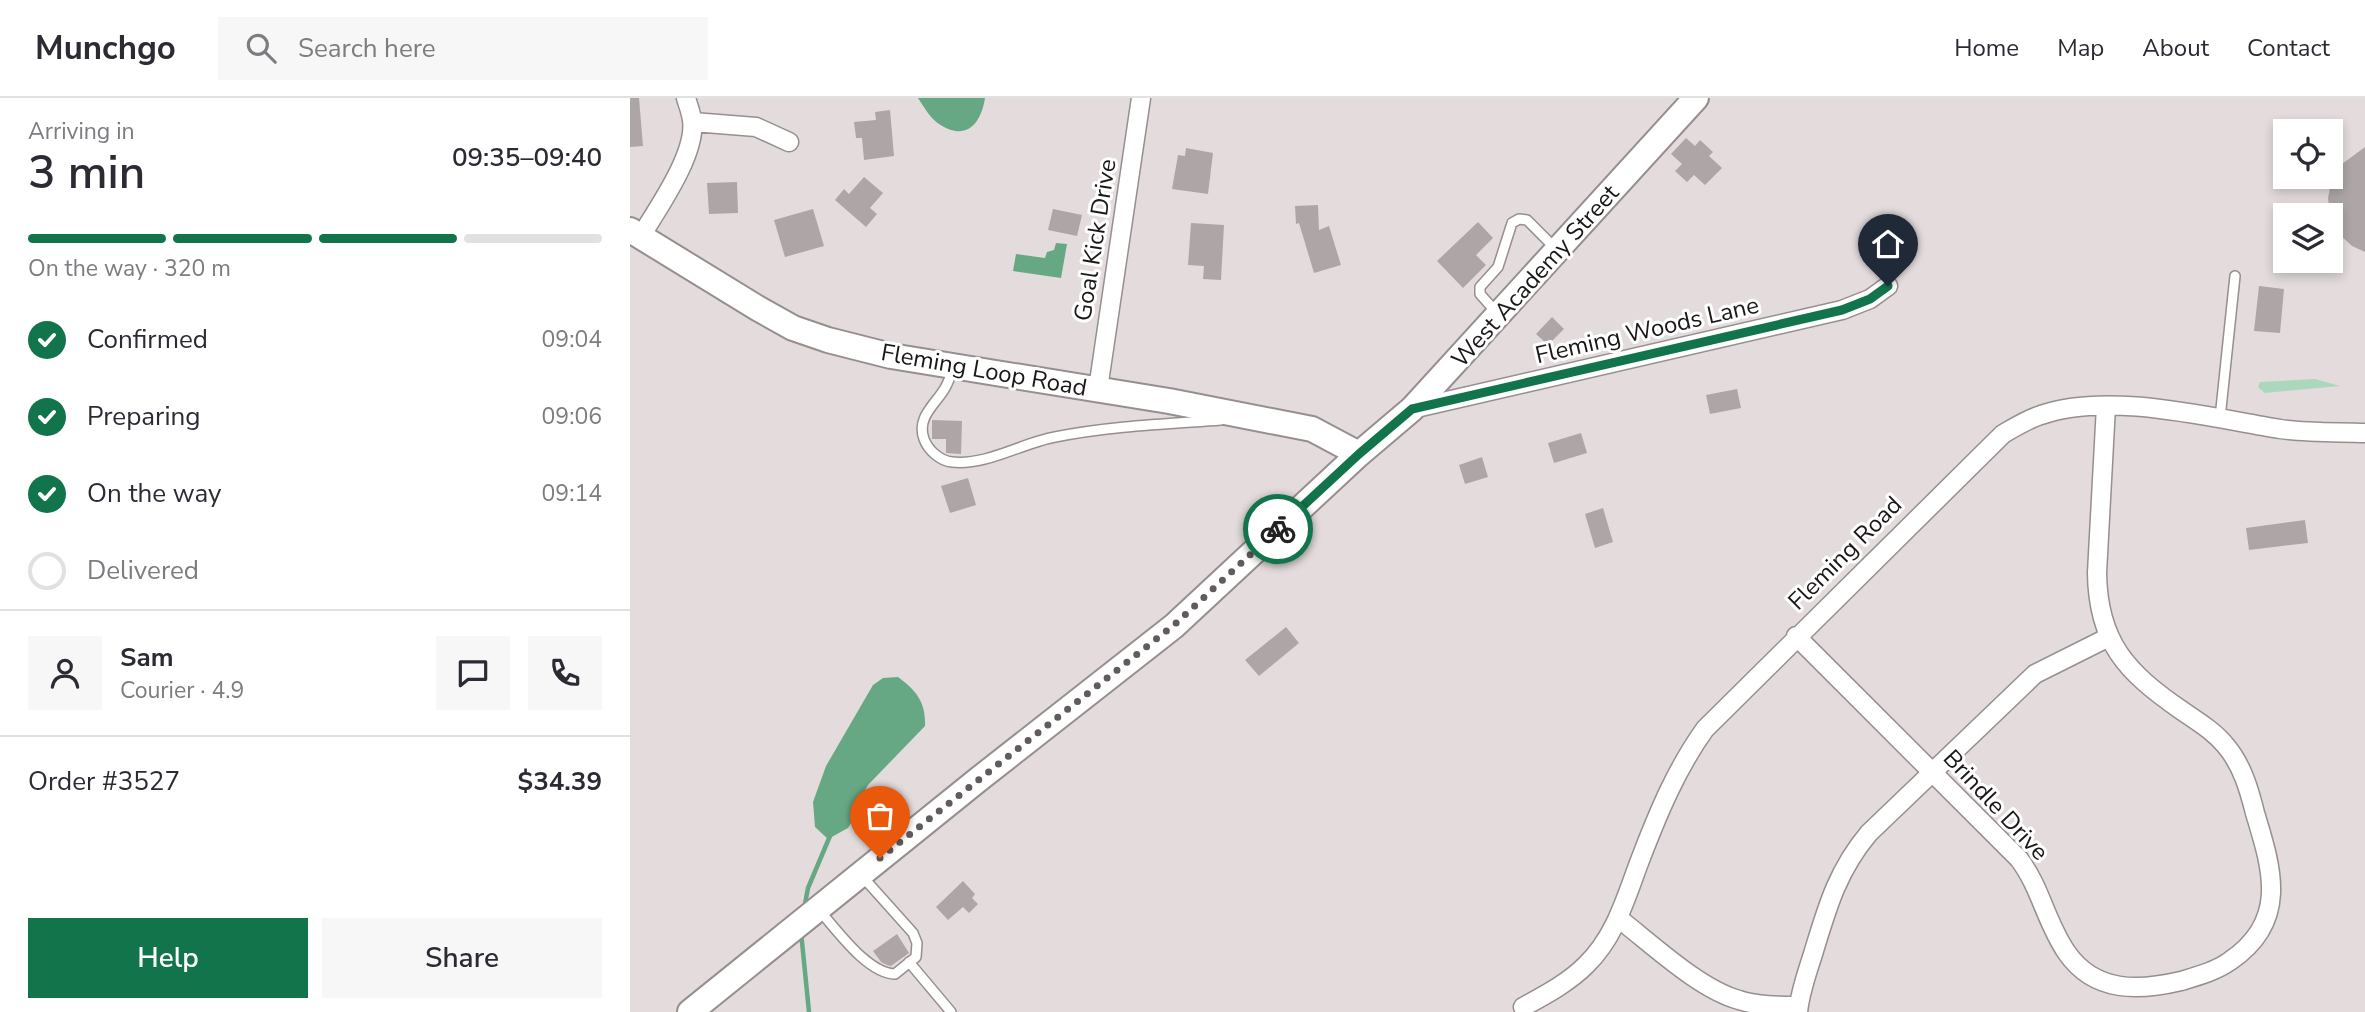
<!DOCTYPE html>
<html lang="en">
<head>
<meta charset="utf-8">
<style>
	body { margin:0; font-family:"Nunito Sans",sans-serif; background:#f7f7f7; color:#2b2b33; height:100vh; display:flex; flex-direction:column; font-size:26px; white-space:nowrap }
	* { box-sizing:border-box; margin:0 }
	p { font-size:23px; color:#7c7c81 }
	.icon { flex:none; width:38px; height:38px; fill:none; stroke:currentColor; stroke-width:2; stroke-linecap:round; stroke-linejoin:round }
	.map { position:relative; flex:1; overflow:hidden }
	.details { display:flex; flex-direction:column; background:#fff; width:630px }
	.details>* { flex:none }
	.controls { position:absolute; left:1643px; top:21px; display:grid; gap:14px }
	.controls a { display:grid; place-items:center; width:70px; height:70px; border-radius:0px; background:#fff; box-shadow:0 4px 10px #0003; font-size:35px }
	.pin { position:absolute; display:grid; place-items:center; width:60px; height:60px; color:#fff; margin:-72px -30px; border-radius:50% 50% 50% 0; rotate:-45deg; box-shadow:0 0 7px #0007 }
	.pin .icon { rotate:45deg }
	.courier { position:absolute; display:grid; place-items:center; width:70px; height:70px; margin:-35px; border:5px solid #12744a; border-radius:50%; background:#fff; color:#222; box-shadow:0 2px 9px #0007 }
	.headline em { font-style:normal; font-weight:600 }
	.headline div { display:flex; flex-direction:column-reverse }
	.headline { display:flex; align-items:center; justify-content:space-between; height:119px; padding:0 28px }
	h1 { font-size:46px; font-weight:600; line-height:52px }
	.bar { display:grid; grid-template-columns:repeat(4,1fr); gap:10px 7px; align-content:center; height:84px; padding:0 28px }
	.bar i { height:9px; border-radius:5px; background:#e1e1e2 }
	.bar .active { background:#12744a }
	.bar p { grid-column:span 4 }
	.line { display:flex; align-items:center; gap:18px; padding:0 28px; border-top:2px solid #e1e1e2 }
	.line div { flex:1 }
	.round { display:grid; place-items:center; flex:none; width:74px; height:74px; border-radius:0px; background:#f7f7f7 }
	ol { padding:0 28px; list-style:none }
	li { display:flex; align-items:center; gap:21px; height:77px }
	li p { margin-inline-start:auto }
	li .icon { padding:7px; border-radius:50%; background:#12744a; color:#fff; stroke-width:4 }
	li:last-child { color:#7c7c81 }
	li i { width:38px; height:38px; border:4px solid #e1e1e2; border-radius:50% }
	.action { display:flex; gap:14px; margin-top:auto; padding:14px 28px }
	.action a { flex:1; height:80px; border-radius:0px; background:#12744a; color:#fff; font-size:28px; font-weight:600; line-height:80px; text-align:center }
	.action a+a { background:#f7f7f7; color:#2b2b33 }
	header { display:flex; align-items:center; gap:42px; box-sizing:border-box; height:98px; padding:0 35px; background:#fff; border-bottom:2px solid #e1e1e2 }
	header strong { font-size:33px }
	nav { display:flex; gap:38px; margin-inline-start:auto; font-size:24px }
	.search { width:490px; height:63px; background:#f7f7f7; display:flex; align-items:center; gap:18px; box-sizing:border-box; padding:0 24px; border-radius:0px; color:#7c7c81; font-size:26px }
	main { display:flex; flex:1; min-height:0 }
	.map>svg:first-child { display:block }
</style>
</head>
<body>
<header>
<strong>Munchgo</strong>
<div class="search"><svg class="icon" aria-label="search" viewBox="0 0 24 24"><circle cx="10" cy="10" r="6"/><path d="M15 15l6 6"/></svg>Search here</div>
<nav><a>Home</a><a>Map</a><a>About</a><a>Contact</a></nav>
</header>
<main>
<section class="details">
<div class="headline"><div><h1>3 min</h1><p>Arriving in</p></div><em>09:35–09:40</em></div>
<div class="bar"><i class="active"></i><i class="active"></i><i class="active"></i><i></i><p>On the way · 320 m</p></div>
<ol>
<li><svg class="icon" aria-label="check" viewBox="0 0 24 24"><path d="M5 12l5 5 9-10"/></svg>Confirmed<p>09:04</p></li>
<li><svg class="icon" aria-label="check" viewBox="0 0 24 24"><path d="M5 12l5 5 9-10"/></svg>Preparing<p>09:06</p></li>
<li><svg class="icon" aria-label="check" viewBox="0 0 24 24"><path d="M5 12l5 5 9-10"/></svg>On the way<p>09:14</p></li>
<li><i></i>Delivered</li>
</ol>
<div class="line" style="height:126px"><a class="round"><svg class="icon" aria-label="person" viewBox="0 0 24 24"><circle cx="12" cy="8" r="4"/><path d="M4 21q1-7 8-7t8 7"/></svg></a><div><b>Sam</b><p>Courier · 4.9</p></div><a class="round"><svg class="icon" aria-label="chat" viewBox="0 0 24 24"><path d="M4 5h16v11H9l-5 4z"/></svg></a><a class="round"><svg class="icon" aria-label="phone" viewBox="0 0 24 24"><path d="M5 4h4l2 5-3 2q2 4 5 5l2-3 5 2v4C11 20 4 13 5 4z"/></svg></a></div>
<div class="line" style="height:91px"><div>Order #3527</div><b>$34.39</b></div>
<div class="action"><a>Help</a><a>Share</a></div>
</section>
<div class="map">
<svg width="1735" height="914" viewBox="0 0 1735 914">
	<rect width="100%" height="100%" fill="#e4dcdc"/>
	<path fill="#abd7bd" d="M 1685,281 L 1710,288 L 1635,295 L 1628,289 L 1630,284 Z"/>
	<path fill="#67a884" d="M 288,0 L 355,0 C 351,26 336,44 309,26 C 300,20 294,9 288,0 Z
		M 426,145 L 437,146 L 431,180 L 383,173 L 386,156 L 415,160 L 417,154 L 424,152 Z
		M 268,579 C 287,593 296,605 295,628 L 238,687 L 229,703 L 223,722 L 218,730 L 198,741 L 185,729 L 183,704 L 196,668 L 243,587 L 253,580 Z"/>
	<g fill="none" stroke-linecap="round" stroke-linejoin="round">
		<path stroke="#67a884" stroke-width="4.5" d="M 175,806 L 178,790 L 200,738
			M 171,834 L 179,914"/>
	</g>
	<path fill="#aea6a6" d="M 0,0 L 9,0 L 13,48 L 0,49 Z
		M 260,12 L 264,58 L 234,62 L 232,40 L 226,40 L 224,24 L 246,22 L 245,14 Z
		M 1056,40 L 1065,48 L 1070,42 L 1083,54 L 1079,58 L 1092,70 L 1075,87 L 1064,77 L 1057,84 L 1045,73 L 1052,66 L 1041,56 Z
		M 1735,49 L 1735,154 L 1722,148 L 1708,135 L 1700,117 L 1698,100 L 1702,81 L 1712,66 Z
		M 556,50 L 583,55 L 578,96 L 542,91 L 548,57 L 555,58 Z
		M 234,79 L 253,95 L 240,110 L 247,116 L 236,129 L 205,102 L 214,91 L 219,96 Z
		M 107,84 L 108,115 L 79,116 L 77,85 Z
		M 688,107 L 689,132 L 699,128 L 711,167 L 684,175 L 669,125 L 666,126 L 665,108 Z
		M 183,111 L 194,148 L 155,159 L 144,122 Z
		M 423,111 L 452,117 L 447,138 L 418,132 Z
		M 848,124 L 863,140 L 846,157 L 856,167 L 833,190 L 807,163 Z
		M 561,125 L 594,127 L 591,182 L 573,181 L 574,168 L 558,167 Z
		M 1629,188 L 1654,191 L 1650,235 L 1624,233 Z
		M 922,219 L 934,231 L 918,247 L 906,236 Z
		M 1107,291 L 1111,310 L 1080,316 L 1076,297 Z
		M 302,322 L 332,323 L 331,356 L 316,355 L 316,341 L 302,341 Z
		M 951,335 L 957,355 L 924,365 L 918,345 Z
		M 852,359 L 858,379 L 835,386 L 829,367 Z
		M 338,380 L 346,407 L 320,415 L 311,388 Z
		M 973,410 L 983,444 L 965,450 L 955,416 Z
		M 1675,422 L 1678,445 L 1619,452 L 1616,430 Z
		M 656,529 L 669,545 L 629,578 L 615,562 Z
		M 333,783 L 345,796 L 342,800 L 348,806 L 339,815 L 333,809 L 318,822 L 306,809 Z
		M 267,836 L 279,855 L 261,868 L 257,867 L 251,864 L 243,853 Z"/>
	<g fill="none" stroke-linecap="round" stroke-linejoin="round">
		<g stroke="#968f8e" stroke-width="12">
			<path id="lane" d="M 867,215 L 850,196 L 850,189 L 868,169 L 882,125 L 889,121 L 897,122 L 927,152
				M 324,270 C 321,276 319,283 315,290 C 306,306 286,319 294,341 C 298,352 310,363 322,364 C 356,368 392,345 425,339 C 480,328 535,326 591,322
				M 1590,320 L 1605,178
				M 189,812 C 207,832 237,875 265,876 L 286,859 L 287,845 L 283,835 L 232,778
				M 279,864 L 321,914"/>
		</g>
		<g stroke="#968f8e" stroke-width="21">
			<path id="street" d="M 63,24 L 126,29 L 159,44
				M 11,138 C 28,110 67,55 62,22 C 61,14 58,7 56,0
				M 468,291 L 511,0
				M 782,311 L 1212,212 L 1240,201 L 1258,188
				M 1166,538 L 1389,761 C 1411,790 1416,825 1437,855 C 1465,895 1509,893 1551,883 C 1568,878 1586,873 1600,863 C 1659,823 1642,771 1625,715 C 1619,691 1612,667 1596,648 C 1584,633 1567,623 1551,612 C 1496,574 1468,544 1467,475 L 1476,308
				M 988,820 C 1022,846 1069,891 1109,902 C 1128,908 1148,908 1168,908
				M 893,909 C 915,897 938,885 956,867 C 987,837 997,795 1012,757 C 1029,713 1047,670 1075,631 L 1373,336 C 1385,329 1398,321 1411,317 C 1478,293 1581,320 1650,331 C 1677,335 1707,334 1735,335
				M 1168,914 C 1170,894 1177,875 1183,856 C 1197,810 1207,773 1239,735 L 1405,576 L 1479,539"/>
		</g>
		<g stroke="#968f8e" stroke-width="28">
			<path id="secondary" d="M 0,132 L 129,211 L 163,230 L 198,242 L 261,258 L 539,303 L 682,331 L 729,356
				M 60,914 L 349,681 L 544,528 L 729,356 L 782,311 L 1066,0"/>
		</g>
		<use href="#lane" stroke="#fff" stroke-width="9"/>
		<use href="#street" stroke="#fff" stroke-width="18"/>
		<use href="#secondary" stroke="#fff" stroke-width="24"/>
	</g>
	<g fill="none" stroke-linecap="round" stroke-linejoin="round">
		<path stroke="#615c5c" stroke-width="7" stroke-dasharray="0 12.6" d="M 250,760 L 544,527 L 648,431"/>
		<path stroke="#12744a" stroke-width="9" d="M 648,431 L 729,356 L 782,311 L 1212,212 L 1240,201 L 1258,188"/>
	</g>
	<g text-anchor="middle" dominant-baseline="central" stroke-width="6" stroke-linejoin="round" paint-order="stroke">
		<g font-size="24" fill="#1a1717" stroke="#fff">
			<text transform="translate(465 142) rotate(-81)">Goal Kick Drive</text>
			<text transform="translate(905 178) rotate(-48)">West Academy Street</text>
			<text transform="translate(1017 232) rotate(-13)">Fleming Woods Lane</text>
			<text transform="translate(354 272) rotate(10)">Fleming Loop Road</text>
			<text transform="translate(1215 455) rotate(-45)">Fleming Road</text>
			<text transform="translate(1366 707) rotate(47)">Brindle Drive</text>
		</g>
	</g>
</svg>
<div class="controls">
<a><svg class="icon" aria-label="locate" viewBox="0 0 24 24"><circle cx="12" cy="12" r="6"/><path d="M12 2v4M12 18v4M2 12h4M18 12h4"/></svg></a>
<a><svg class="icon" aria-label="layers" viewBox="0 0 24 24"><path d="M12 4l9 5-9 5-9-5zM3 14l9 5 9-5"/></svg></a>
</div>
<div class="pin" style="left:250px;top:760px;background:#ea580c"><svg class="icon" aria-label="bag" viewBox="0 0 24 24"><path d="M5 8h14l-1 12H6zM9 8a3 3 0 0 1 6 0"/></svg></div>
<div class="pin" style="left:1258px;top:188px;background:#1f2937"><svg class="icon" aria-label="home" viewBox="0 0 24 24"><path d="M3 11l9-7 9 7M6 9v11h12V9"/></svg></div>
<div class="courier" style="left:648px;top:431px"><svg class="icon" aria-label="bike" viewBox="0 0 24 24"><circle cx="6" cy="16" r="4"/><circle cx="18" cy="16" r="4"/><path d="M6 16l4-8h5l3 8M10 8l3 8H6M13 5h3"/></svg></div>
</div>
</main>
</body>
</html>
